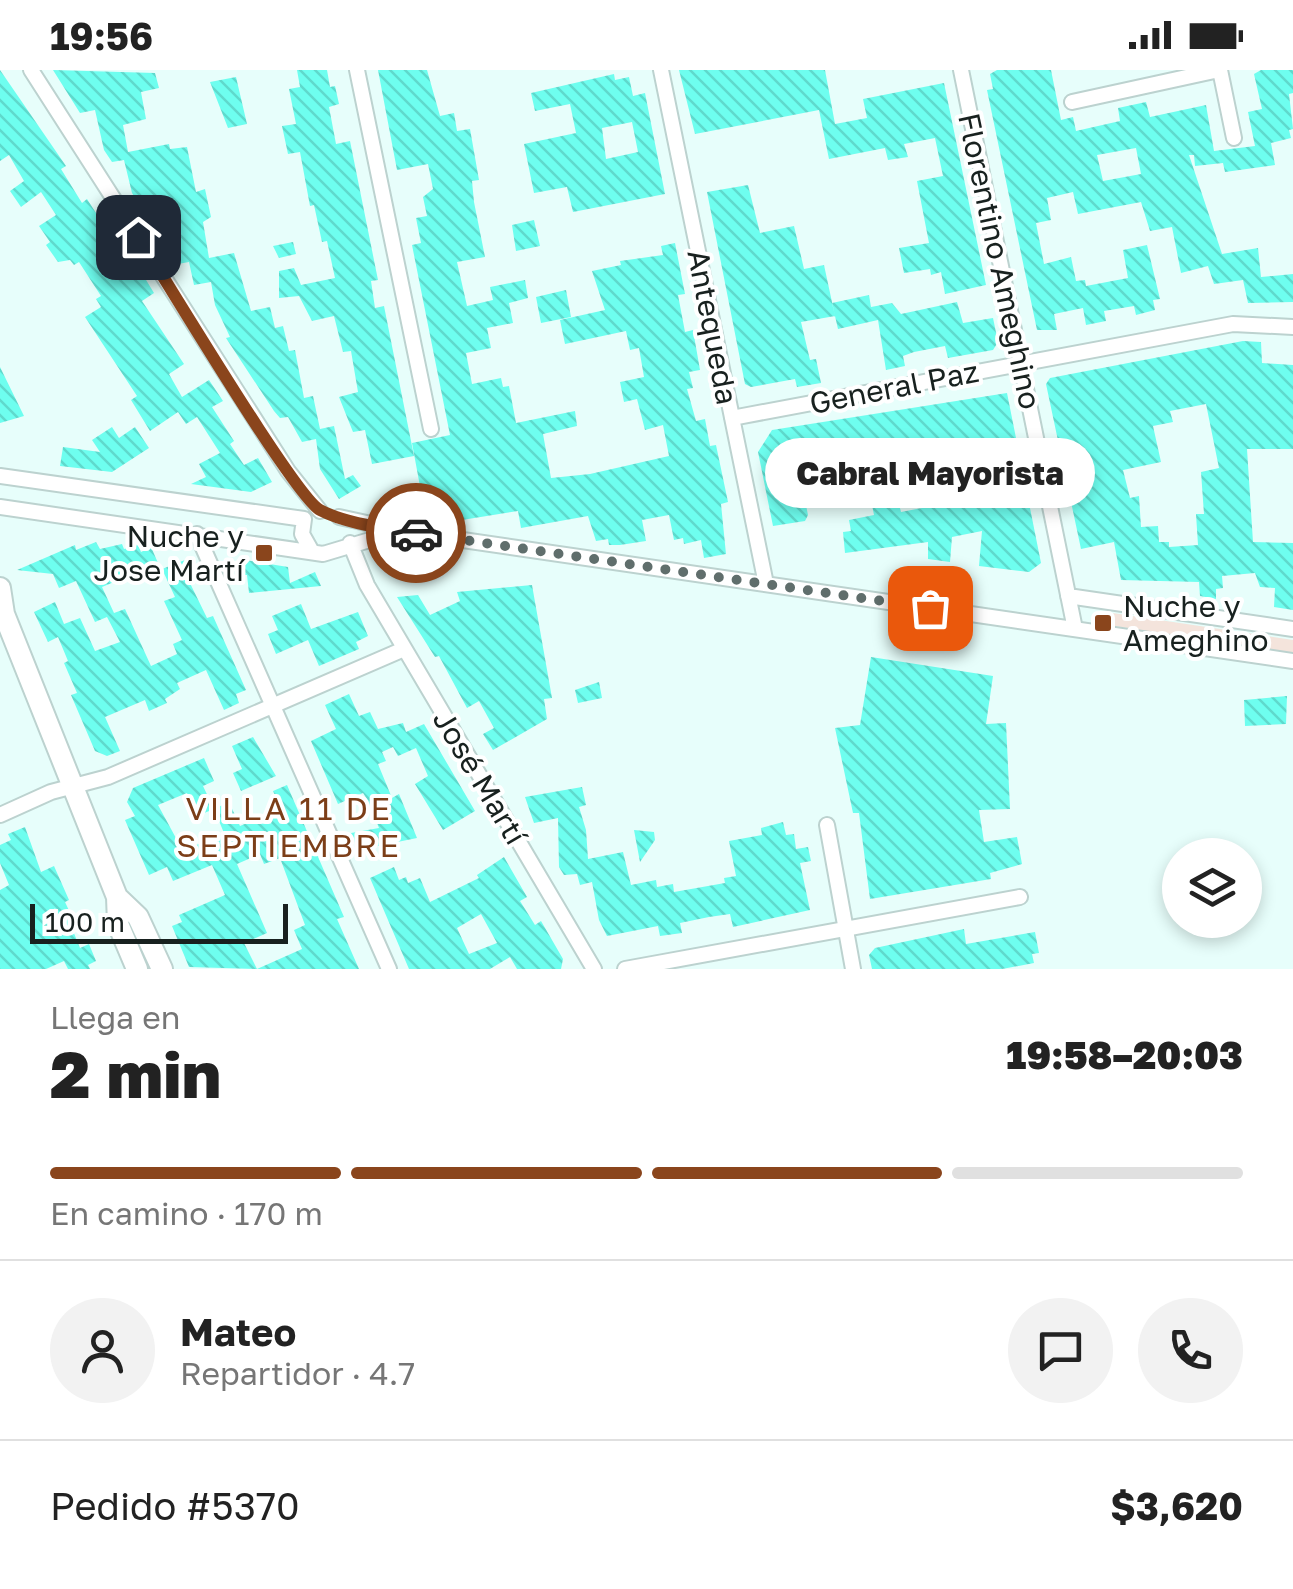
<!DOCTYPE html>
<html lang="es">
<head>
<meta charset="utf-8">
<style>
	body { margin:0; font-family:"Golos Text",sans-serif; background:#f2f2f2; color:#222; height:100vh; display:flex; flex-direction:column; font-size:38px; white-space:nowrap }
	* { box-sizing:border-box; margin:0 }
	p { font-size:32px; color:#767676 }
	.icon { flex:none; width:55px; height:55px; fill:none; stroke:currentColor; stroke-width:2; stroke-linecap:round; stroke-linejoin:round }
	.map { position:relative; height:899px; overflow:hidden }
	.sheet { display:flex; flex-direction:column; background:#fff; flex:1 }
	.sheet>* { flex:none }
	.fabs { position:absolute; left:1162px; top:768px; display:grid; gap:20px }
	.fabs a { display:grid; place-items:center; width:100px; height:100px; border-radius:50%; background:#fff; box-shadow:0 5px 15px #0003; font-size:50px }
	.scale { position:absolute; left:30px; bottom:25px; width:258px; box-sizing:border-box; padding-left:10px; border:5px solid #18211f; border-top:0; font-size:28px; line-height:35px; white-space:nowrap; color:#18211f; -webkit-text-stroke:8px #fff; paint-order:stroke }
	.pin { position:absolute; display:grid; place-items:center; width:85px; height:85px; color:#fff; margin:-42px; border-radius:20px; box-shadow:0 5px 15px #0006 }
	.courier { position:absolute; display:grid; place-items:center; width:100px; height:100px; margin:-50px; border:8px solid #8a451c; border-radius:50%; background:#fff; color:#222; box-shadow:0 2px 12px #0007 }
	.bubble { position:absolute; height:70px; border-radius:35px; background:#fff; box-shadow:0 5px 15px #0003; font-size:32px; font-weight:800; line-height:70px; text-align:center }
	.summary em { font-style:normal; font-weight:800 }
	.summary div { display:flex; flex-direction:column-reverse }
	.summary { display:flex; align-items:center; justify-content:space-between; height:170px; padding:0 50px }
	h1 { font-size:65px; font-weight:800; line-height:75px }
	.bar { display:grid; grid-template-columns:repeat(4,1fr); gap:15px 10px; align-content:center; height:120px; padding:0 50px }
	.bar i { height:12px; border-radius:8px; background:#e0e0e0 }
	.bar .selected { background:#8a451c }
	.bar p { grid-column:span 4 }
	.line { display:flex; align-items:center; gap:25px; padding:0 50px; border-top:2px solid #e0e0e0 }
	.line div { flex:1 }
	.round { display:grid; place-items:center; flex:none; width:105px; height:105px; border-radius:52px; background:#f2f2f2 }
	.status { display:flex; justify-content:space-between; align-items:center; height:70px; padding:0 50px; background:#fff; direction:ltr }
	.status svg { height:28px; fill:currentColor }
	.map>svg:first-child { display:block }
</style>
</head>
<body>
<div class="status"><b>19:56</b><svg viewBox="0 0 49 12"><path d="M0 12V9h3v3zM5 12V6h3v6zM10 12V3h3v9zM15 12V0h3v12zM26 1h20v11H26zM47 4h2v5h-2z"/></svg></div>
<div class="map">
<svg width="1293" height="899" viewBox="0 0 1293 899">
	<defs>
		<pattern id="building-back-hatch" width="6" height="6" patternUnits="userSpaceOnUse" patternTransform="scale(2.5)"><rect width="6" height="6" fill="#6efeef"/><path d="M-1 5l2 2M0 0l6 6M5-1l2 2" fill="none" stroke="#5fd9cc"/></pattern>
	</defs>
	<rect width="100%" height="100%" fill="#e7fefb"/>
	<path fill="#f4e4dc" d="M 1106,542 L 1293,570 L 1293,584 L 1102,554 L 1099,546 Z"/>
	<path fill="url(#building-back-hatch)" fill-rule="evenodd" d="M 0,0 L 66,96 L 61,99 L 82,133 L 87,129 L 107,160 L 113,157 L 135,204 L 140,200 L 154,223 L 142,231 L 184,294 L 169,304 L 182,327 L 209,310 L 223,331 L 212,337 L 234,371 L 230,374 L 244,395 L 258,388 L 272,412 L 251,422 L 191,414 L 206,407 L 199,394 L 220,383 L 197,347 L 186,354 L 178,342 L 150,361 L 131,330 L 137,326 L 85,247 L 101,237 L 96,229 L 101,226 L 79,192 L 74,195 L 70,190 L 58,192 L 46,175 L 50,172 L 39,156 L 56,145 L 41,122 L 21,137 L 10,121 L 24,111 L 9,85 L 0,91 Z
		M 53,0 L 155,3 L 159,18 L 141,22 L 146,49 L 123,55 L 128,82 L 169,74 L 170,79 L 187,77 L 196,122 L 205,119 L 211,147 L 203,152 L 209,188 L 234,183 L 251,241 L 270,237 L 275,258 L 283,256 L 289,281 L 295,280 L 304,328 L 313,326 L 320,359 L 334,356 L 345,409 L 353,405 L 361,416 L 339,429 L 320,399 L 316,369 L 302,372 L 288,347 L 280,348 L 274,341 L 226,268 L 230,267 L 215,235 L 211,212 L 194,215 L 189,192 L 178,194 L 132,123 L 124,90 L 112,92 L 104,80 L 95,40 L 80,43 Z
		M 297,0 L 327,0 L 330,17 L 335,16 L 339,34 L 329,37 L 336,74 L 350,71 L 378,210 L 371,211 L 375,238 L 384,236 L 414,386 L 372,394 L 365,360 L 353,362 L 339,327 L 358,322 L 351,281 L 343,282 L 334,246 L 312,251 L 299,226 L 279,228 L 279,201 L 294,198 L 301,215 L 335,208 L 327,171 L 322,172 L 314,135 L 310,136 L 300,82 L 288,84 L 282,56 L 296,54 L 289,19 L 300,17 Z
		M 378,0 L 427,0 L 440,46 L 454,43 L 457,61 L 470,59 L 479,110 L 472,111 L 474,132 L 485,187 L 457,192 L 467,236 L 493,230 L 490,217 L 525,210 L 528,228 L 509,233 L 513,253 L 487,258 L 491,278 L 466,283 L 472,314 L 501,308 L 503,317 L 509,316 L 516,353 L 575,341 L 577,356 L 543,364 L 551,408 L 590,404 L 669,386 L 663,355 L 645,360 L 637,329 L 624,332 L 620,312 L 644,307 L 639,278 L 630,280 L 626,261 L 565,274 L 560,250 L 605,240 L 592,201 L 621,195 L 620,191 L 663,185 L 661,176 L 675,173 L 685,224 L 678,225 L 685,262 L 693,260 L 700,300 L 689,302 L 693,318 L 687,319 L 696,351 L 705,349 L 710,376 L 716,375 L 728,432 L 721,434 L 726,484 L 704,488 L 701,470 L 684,474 L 683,468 L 674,470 L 669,445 L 642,450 L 646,471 L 620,475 L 609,475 L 608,469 L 596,471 L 588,446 L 521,458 L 518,441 L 462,450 L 453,443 L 426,449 L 412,373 L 450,365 L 412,175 L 421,173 L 416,148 L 427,146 L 423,127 L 433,119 L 428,94 L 397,100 Z
		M 679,0 L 825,0 L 835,54 L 867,48 L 863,29 L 944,13 L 986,215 L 945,224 L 941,202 L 931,205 L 930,199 L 904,203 L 899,178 L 929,173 L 917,111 L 943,106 L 935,68 L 904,74 L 908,87 L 888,90 L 885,78 L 829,89 L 819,40 L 695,64 Z
		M 997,0 L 1051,0 L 1061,50 L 1073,47 L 1076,61 L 1120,51 L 1118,38 L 1146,32 L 1150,47 L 1206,35 L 1214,81 L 1255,76 L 1248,42 L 1262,39 L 1254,4 L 1261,0 L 1293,0 L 1293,23 L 1289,24 L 1293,59 L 1289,60 L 1291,68 L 1271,73 L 1275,95 L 1225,102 L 1223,93 L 1195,96 L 1194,85 L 1189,85 L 1222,184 L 1258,178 L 1261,207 L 1293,204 L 1293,232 L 1248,233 L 1243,210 L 1214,214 L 1208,196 L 1181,203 L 1172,157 L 1150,161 L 1141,132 L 1078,144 L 1073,122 L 1047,128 L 1051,150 L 1036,153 L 1044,194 L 1071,187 L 1076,211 L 1085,210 L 1086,216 L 1128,208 L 1123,180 L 1147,175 L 1160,229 L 1153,230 L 1155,240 L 1136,245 L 1134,236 L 1104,241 L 1106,251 L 1086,255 L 1083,238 L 1054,244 L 1057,260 L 1037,260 L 987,20 L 993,19 L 990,4 ZM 1136,78 L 1141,104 L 1103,111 L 1097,85 Z
		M 614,4 L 615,10 L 629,7 L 633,26 L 645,23 L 665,124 L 573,142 L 567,117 L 534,123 L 524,74 L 576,63 L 570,34 L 535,41 L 531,23 ZM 632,52 L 638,82 L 606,89 L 602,58 Z
		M 236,7 L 247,54 L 228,58 L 210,12 Z
		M 748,115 L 760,163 L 794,156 L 804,199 L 824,195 L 835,246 L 801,252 L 810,290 L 816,289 L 821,313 L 797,317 L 795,309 L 751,317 L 745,314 L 707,122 Z
		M 534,150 L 540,176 L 516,181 L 512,155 Z
		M 293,172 L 296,184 L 279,188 L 273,176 Z
		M 566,220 L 571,247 L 541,253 L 536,227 Z
		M 869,225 L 871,237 L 892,233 L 901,244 L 957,232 L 963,253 L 993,248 L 998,272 L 993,280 L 948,288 L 945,276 L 914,282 L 903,286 L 905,296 L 886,300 L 878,250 L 838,259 L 832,233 Z
		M 1243,271 L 1261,272 L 1262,293 L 1293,295 L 1293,379 L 1247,379 L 1253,472 L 1293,473 L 1293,540 L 1274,537 L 1275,518 L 1260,517 L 1255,503 L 1222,506 L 1223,518 L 1216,519 L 1216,529 L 1200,526 L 1199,512 L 1121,510 L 1114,472 L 1081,479 L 1046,314 L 1050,308 ZM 1206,334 L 1219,398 L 1201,402 L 1204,444 L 1196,444 L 1198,475 L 1169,477 L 1169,472 L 1159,472 L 1158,456 L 1141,457 L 1139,426 L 1130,428 L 1123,400 L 1161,392 L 1153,356 L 1173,352 L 1170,341 Z
		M 0,297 L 24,346 L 0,353 Z
		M 1007,323 L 1041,493 L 1029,502 L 979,496 L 982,461 L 952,467 L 950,492 L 928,489 L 928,472 L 845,483 L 843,462 L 851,461 L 849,450 L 874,445 L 872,435 L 898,430 L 901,442 L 989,425 L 988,403 L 997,401 L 991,371 L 942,386 L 873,394 L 875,404 L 841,410 L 838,398 L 800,405 L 808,445 L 805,451 L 773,456 L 758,382 L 772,360 Z
		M 112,357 L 119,368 L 135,357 L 149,378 L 112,402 L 60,396 L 63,377 L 100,382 L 92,370 Z
		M 96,472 L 100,479 L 122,474 L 124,479 L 138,475 L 141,482 L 151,477 L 162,502 L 141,510 L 138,502 L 102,517 L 114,543 L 125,539 L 151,596 L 177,584 L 173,574 L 182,570 L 164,531 L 175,527 L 162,499 L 185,490 L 192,506 L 187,507 L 207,548 L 213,546 L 246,620 L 236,624 L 239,633 L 224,640 L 206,600 L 177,613 L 180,619 L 165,629 L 167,633 L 149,641 L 145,630 L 105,647 L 120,681 L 107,686 L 95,681 L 71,625 L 77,623 L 64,593 L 68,591 L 58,567 L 48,572 L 34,542 L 55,532 L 64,554 L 80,548 L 95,581 L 120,572 L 107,547 L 95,552 L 76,511 L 59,518 L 53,504 L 17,500 L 75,475 L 76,480 Z
		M 245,490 L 288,497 L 290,513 L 315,502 L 321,516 L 249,523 L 247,505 L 236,505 Z
		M 532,515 L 552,628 L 544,629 L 547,649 L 493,680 L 483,664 L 494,658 L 479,631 L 467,638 L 439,586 L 435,587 L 397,527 L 418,525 L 430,545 L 460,531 L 457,522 Z
		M 301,534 L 311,559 L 358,542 L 368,566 L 356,572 L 359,579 L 319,596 L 308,570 L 276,584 L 268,564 L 278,560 L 272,546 Z
		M 871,587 L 993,606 L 986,654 L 1006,653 L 1010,739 L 979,740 L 984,772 L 1017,767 L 1022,794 L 990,803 L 991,809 L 870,829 L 859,743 L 853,743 L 835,658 L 860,655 Z
		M 599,612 L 602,628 L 578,633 L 575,620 Z
		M 349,624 L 359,646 L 370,642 L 378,659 L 403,653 L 406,662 L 424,654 L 475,741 L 443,760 L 415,714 L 428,706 L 416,678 L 398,686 L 393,677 L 382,682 L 386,691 L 378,694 L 392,728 L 399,724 L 417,768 L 358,780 L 351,763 L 379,758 L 367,729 L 363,723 L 338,734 L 311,671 L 336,659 L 325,635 Z
		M 1287,626 L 1286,654 L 1245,656 L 1244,630 Z
		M 253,667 L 276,706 L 241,721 L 233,703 L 242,699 L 232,676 Z
		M 204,688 L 214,711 L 203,716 L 214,739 L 229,732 L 240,756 L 281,738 L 273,721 L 287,715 L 344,847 L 337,849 L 359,899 L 257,899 L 302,879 L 294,860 L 305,855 L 280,788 L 264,794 L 260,784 L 237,794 L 267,863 L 244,873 L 257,899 L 189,897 L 172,856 L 182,852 L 179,845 L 225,825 L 212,795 L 173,811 L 167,797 L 149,805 L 125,750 L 135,746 L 127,732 L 133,718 ZM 187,723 L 197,746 L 214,739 L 224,763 L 183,781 L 158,735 Z
		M 582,717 L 586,735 L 579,737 L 586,760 L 588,789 L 623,782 L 631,815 L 656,810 L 657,817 L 673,814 L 674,822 L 725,813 L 724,808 L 736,806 L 729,771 L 762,765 L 761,758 L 783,752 L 786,765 L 794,764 L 796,779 L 808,777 L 811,791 L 800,793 L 810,840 L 733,857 L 730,844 L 709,847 L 680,853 L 682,863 L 660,866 L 658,856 L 607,866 L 599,850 L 592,812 L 580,815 L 577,804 L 564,805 L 559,797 L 558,748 L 534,753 L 525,727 Z
		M 25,757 L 41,802 L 54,796 L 69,830 L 65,832 L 73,849 L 69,851 L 80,878 L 89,874 L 96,891 L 88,895 L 90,899 L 68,899 L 64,891 L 46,899 L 0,899 L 0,820 L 9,815 L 0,793 L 0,775 L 11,770 L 8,764 Z
		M 634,760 L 654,762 L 655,770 L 640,792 Z
		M 504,787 L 527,827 L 520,831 L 535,855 L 541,851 L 563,889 L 561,899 L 517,899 L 510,887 L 490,899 L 409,899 L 370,808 L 394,797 L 399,810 L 406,807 L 408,813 L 420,808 L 430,832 L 479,808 L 477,805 ZM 481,844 L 497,873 L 469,884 L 457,858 Z
		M 964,859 L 966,874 L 1035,862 L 1039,883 L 1032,884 L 1034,893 L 1002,899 L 872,899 L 869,885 L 875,878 Z"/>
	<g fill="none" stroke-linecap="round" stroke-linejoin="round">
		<g stroke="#bcd2cf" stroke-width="18">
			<path id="street" d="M 31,0 L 288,401 L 320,441
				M 357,0 L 431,359
				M 661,0 L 766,514
				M 961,0 L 1075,559
				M 1220,0 L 1234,68
				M 1072,32 L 1219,0
				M 732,348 L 1233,254 L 1293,257
				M 0,406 L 304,449
				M 0,437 L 323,484 L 393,463
				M 339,447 L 408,462 L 1293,591
				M 304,449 L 302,464 L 311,480
				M 197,464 L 389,899
				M 350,473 L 367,515 L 594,899
				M 1068,526 L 1293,559
				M 0,745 L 51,722 L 108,707 L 404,579
				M 827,755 L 853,899
				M 625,899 L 1020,827"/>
		</g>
		<g stroke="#bcd2cf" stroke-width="24">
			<path id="secondary" d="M 0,518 L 4,544 L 117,827 L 118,854 L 137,899
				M 117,827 L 138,847 L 162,899"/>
		</g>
		<use href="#street" stroke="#fff" stroke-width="14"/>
		<use href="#secondary" stroke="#fff" stroke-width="20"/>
	</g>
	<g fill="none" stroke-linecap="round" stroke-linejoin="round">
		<path stroke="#606e6c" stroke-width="10" stroke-dasharray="0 18" d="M 416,463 L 930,538"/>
		<path stroke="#8a451c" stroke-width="12" d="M 138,167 C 164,206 295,427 320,440 C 346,454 386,458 416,463"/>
	</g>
	<g fill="#8a451c" stroke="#fff" stroke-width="4">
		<rect x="254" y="473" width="20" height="20" rx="5"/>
		<rect x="1093" y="543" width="20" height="20" rx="5"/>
	</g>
	<g text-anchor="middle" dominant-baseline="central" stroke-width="8" stroke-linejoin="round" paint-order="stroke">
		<g font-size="30" fill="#18211f" stroke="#fff">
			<text transform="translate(1000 191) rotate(78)">Florentino Ameghino</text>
			<text transform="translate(713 257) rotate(79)">Antequeda</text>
			<text transform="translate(894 317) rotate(-11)">General Paz</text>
			<text transform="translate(480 707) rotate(59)">José Martí</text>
		</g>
		<g font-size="30" fill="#18211f" stroke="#fff" text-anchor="end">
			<text x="244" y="466">Nuche y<tspan x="244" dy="34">Jose Martí</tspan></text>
			<text x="1123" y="536" text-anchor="start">Nuche y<tspan x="1123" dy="34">Ameghino</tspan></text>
		</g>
		<g font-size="32" letter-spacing="2.5" fill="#7c3e18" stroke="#fff">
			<text x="289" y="738">VILLA 11 DE<tspan x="289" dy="37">SEPTIEMBRE</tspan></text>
		</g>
	</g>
</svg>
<div class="fabs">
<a><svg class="icon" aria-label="layers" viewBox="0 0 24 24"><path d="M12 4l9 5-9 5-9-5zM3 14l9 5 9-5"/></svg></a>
</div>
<div class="scale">100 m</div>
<div class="pin" style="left:930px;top:538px;background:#ea580c"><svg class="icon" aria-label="bag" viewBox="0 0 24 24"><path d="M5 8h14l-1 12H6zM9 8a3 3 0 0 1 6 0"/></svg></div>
<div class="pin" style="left:138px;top:167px;background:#1f2937"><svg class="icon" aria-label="home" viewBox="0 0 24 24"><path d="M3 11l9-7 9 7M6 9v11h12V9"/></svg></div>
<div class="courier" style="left:416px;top:463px"><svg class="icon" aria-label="car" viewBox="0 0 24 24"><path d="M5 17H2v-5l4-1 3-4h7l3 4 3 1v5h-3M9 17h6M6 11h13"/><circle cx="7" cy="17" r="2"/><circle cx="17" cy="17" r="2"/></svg></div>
<div class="bubble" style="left:765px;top:368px;width:330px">Cabral Mayorista</div>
</div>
<section class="sheet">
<div class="summary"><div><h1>2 min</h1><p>Llega en</p></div><em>19:58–20:03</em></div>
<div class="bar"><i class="selected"></i><i class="selected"></i><i class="selected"></i><i></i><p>En camino · 170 m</p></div>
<div class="line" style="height:180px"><a class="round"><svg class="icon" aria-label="person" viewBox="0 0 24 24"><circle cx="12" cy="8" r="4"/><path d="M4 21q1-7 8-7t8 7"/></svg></a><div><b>Mateo</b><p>Repartidor · 4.7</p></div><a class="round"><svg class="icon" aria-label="chat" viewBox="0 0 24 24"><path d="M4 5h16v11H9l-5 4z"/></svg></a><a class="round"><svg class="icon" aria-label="phone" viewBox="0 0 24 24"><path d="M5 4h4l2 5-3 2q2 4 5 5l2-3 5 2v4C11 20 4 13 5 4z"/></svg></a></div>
<div class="line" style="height:130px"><div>Pedido #5370</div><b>$3,620</b></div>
</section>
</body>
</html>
